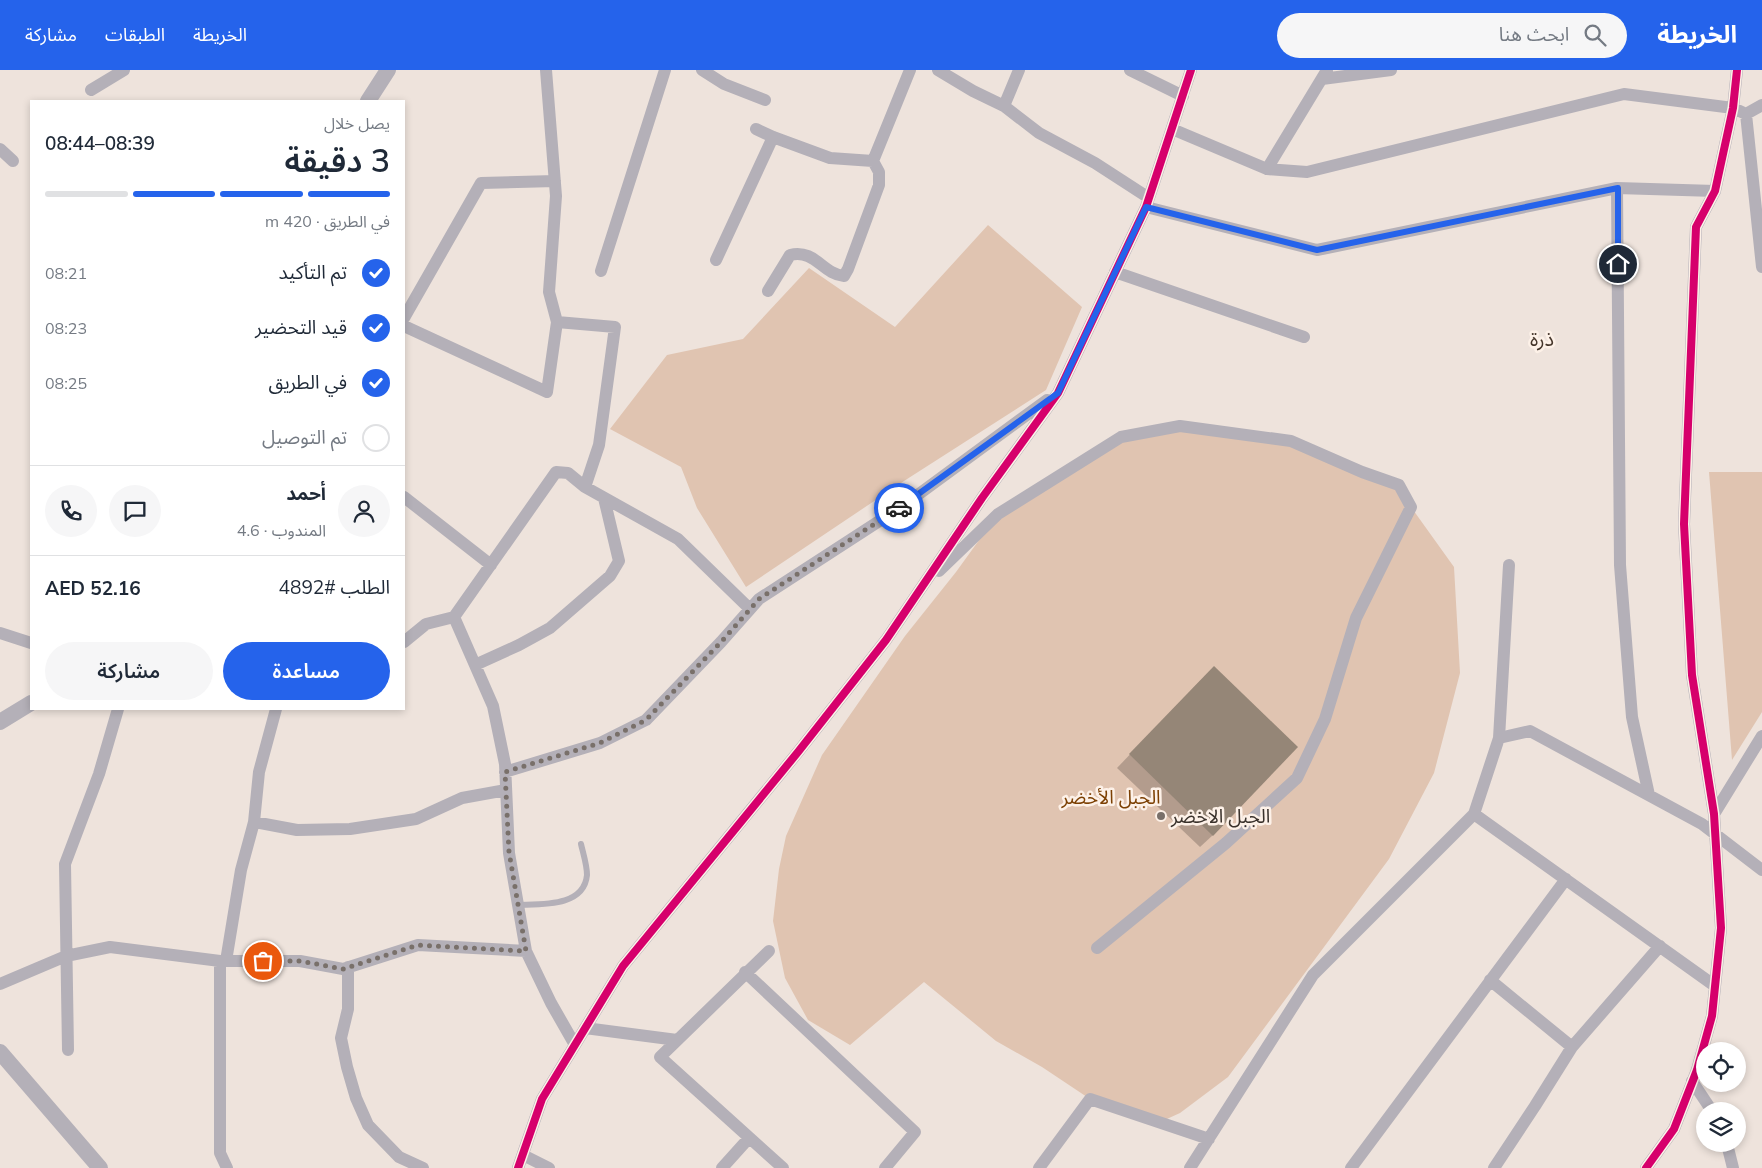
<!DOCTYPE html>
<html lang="ar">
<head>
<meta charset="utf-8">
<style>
	body { margin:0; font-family:Mulish,"Noto Sans Arabic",sans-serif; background:#f6f6f7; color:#1f2937; direction:rtl; height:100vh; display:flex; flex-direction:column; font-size:19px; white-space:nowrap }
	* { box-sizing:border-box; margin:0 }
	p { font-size:16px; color:#747a83 }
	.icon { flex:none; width:28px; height:28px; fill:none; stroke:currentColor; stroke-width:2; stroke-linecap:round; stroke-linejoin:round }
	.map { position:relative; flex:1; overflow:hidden; direction:ltr }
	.sheet { position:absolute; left:30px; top:30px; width:375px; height:610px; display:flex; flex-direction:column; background:#fff; border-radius:0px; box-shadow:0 2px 8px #0003; direction:rtl }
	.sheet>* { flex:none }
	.controls { position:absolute; left:1696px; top:972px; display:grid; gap:10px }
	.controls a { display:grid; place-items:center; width:50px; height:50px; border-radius:50%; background:#fff; box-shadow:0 2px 8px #0003; font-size:25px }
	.pin { position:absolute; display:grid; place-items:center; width:42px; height:42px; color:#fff; margin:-21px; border:2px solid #fff; border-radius:50%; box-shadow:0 1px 5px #0007 }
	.courier { position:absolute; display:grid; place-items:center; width:50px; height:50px; margin:-25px; border:4px solid #2563eb; border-radius:50%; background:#fff; color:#222; box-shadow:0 1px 6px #0007 }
	.overview em { font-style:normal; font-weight:600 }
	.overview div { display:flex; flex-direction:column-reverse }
	.overview { display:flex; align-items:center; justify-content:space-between; height:85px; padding:0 15px }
	h1 { font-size:32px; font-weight:600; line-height:38px }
	.bar { display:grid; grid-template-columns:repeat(4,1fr); gap:8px 5px; align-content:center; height:60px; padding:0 15px }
	.bar i { height:6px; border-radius:4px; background:#e0e1e3 }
	.bar .active { background:#2563eb }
	.bar p { grid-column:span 4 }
	.line { display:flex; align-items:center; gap:12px; padding:0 15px; border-top:1px solid #e0e1e3 }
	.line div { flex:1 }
	.round { display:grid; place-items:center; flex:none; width:52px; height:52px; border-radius:26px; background:#f6f6f7 }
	ol { padding:0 15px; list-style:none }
	li { display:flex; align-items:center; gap:15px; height:55px }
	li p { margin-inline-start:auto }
	li .icon { padding:5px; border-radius:50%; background:#2563eb; color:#fff; stroke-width:4 }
	li:last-child { color:#747a83 }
	li i { width:28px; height:28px; border:2px solid #e0e1e3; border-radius:50% }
	.button { display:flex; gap:10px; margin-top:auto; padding:10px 15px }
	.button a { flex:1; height:58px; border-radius:30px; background:#2563eb; color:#fff; font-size:20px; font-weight:600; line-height:58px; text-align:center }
	.button a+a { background:#f6f6f7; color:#1f2937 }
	header { display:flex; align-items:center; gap:30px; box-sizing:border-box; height:70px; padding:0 25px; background:#2563eb; color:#fff }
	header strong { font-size:24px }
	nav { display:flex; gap:28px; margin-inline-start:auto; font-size:18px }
	.search { width:350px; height:45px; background:#f6f6f7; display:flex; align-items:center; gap:12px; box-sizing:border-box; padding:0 18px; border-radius:28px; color:#747a83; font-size:19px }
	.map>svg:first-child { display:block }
</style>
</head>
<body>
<header>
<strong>الخريطة</strong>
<div class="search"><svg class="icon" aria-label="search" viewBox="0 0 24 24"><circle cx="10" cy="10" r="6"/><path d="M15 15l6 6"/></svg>ابحث هنا</div>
<nav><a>الخريطة</a><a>الطبقات</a><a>مشاركة</a></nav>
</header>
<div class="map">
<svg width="1762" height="1098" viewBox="0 0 1762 1098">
	<rect width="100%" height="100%" fill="#eee3dc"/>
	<path fill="#e0c4b1" d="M 988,155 L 1082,237 L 1046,320 L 904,411 L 746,517 L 697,438 L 681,397 L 610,359 L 667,285 L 743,269 L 809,198 L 895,257 Z
		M 1180,356 L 1291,371 L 1399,415 L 1411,437 L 1454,497 L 1460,603 L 1434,703 L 1389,789 L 1228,1007 L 1180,1043 L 1158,1053 L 1090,1029 L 1042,997 L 996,971 L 924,912 L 850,975 L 808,950 L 785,908 L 773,851 L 779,799 L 786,766 L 822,685 L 905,566 L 956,502 L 998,444 L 1121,367 Z
		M 1709,402 L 1762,402 L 1762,642 L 1732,690 Z"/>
	<path fill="#0003" d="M 1201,610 L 1213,765 L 1200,777 L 1117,698 Z"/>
	<path fill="#958677" d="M 1214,596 L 1298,677 L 1213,766 L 1129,684 Z"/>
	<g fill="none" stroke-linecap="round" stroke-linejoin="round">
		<path stroke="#b4b0b8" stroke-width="6" d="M 518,835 C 542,834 584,837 587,805 C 587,795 583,783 581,774"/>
		<path stroke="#b4b0b8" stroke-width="12" d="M 702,0 L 724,14 L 765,30
			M 938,0 L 973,21 L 1004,36 L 1039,63 L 1095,93 L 1149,128
			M 1130,0 L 1183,26
			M 1322,9 L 1391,0
			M 91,20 L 124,0
			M 1004,36 L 1019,0
			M 1746,44 L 1762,197
			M 756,59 L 773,67 L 830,88 L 873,91
			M 1172,59 L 1267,99 L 1307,102 L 1624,24 L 1733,38 L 1746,44 L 1762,35
			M 0,79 L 13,91
			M 873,91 L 910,0
			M 1267,99 L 1327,0
			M 1617,118 L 1620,495 L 1632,647 L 1649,725
			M 1146,137 L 1317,180 L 1617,118 L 1715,121
			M 716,190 L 773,67
			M 601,201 L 665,0
			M 1115,202 L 1304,267
			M 768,221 L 790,185 C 816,179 822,204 844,206 L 848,199 L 879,115 L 879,102 L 873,91
			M 404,248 L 481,113 L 555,111
			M 557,252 L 615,257 L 599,375 L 585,417
			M 404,256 L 547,322 L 557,252 L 549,222 L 556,126 L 546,0
			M 404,427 L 491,495
			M 939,501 L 998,444 L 1121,367 L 1180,356 L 1291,371 L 1362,402 L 1399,415 L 1411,437 L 1356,548 L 1325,649 L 1297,708 L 1226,773 L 1097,878
			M 454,547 L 493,636 L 505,694 L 509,783 L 526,881 L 551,933 L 575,975
			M 0,563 L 31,573
			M 404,572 L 426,554 L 454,547 L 556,402 L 568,403 L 585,417 L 678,469 L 750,539
			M 475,595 L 519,575 L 550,558 L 610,506 L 619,491 L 604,428
			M 1499,668 L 1530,661 L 1702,754 L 1762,800
			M 505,702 L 600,673 L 646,650 L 721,572 L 759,529 L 904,435 L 1047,330
			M 1474,744 L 1715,916
			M 1714,744 L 1762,666
			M 254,752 L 297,760 L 350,759 L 416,749 L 462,728 L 506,720
			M 769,881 L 660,987 L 783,1098
			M 220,891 L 220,1083 L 227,1098
			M 226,891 L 241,800 L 254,752 L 259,702 L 276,639
			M 348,897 L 348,939 L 341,968 L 347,997 L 356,1028 L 368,1055 L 399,1087 L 423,1098
			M 745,902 L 915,1062 L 885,1098
			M 1490,910 L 1572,977
			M 0,914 L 66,886 L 110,877 L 220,891 L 300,891 L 343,899 L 418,875 L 526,881
			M 585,958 L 677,970
			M 68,980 L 65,794 L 99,704 L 118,639
			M 1692,1011 L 1712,1041
			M 1727,1074 L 1733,1098
			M 523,1085 L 549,1098
			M 518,1098 L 542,1029 L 623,896 L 798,682 L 886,570 L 982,428 L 1058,323 L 1146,137 L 1191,0
			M 722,1098 L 749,1068
			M 1039,1098 L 1090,1029 L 1209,1069
			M 1190,1098 L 1313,905 L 1474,744 L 1499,668 L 1509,495
			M 1351,1098 L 1566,809
			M 1494,1098 L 1535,1036 L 1572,977 L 1660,876
			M 1646,1098 L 1674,1059 L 1697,1000 L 1712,946 L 1721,858 L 1714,744 L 1692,605 L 1684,454 L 1696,157 L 1715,121 L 1733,38 L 1737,0"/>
		<path stroke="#b4b0b8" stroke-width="16" d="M 368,31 L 388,0
			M 0,652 L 31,633
			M 0,982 L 100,1098"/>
		<g stroke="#fdf1e8" stroke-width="11">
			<path id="cycleway" d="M 518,1098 L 542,1029 L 623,896 L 798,682 L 886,570 L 982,428 L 1058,323 L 1146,137 L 1191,0
				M 1646,1098 L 1674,1059 L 1697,1000 L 1712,946 L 1721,858 L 1714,744 L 1692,605 L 1684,454 L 1696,157 L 1715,121 L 1733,38 L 1737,0"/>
		</g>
		<use href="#cycleway" stroke="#d6006c" stroke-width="8"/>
	</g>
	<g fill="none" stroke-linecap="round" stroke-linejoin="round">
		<path stroke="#79706a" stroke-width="5" stroke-dasharray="0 9" d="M 263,891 L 300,891 L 343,899 L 418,875 L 526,881 L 509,782 L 505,702 L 600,673 L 646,650 L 721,572 L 759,529 L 899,438"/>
		<path stroke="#2563eb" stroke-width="6" d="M 899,438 L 1058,323 L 1146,137 L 1317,180 L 1618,118 L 1618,194"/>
	</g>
	<circle fill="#79706a" stroke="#fdf1e8" stroke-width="2" cx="1161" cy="746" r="5"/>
	<g text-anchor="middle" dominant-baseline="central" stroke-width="5" stroke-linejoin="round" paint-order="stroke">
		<g font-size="19" fill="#7c4003" stroke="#fdf1e8">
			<text x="1111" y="727">الجبل الأخضر</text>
		</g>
		<g font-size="19" fill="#3a322c" stroke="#fdf1e8" text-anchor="start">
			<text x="1171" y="746">الجبل الاخضر</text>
		</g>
		<g font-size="20" fill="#44352a" stroke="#fdf1e8">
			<text x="1542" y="268">ذرة</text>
		</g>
	</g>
</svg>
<div class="controls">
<a><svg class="icon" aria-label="locate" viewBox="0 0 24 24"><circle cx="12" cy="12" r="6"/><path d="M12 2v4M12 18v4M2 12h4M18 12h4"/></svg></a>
<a><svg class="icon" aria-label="layers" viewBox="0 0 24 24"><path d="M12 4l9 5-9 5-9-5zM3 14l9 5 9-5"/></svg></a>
</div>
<div class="pin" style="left:263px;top:891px;background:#ea580c"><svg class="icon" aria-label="bag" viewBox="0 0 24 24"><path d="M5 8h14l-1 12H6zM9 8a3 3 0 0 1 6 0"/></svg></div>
<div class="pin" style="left:1618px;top:194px;background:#1f2937"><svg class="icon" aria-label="home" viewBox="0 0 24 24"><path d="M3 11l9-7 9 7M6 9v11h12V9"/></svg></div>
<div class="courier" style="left:899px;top:438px"><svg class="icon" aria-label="car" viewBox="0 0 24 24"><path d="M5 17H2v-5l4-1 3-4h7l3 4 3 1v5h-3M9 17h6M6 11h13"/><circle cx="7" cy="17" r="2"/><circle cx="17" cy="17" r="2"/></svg></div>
<section class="sheet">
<div class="overview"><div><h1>3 دقيقة</h1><p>يصل خلال</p></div><em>08:39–08:44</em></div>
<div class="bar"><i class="active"></i><i class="active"></i><i class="active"></i><i></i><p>في الطريق · 420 m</p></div>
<ol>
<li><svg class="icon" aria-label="check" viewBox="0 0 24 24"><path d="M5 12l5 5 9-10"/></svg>تم التأكيد<p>08:21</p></li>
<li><svg class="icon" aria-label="check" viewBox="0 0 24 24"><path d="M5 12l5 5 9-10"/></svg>قيد التحضير<p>08:23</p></li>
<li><svg class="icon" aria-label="check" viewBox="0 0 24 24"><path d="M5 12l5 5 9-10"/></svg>في الطريق<p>08:25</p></li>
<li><i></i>تم التوصيل</li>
</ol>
<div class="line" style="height:90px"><a class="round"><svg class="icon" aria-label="person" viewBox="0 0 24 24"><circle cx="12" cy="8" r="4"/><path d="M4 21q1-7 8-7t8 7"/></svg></a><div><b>أحمد</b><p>المندوب · 4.6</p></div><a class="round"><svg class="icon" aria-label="chat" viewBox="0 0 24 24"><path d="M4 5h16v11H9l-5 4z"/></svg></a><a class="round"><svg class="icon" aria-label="phone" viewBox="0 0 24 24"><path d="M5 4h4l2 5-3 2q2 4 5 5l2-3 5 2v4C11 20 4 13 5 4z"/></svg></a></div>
<div class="line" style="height:65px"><div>الطلب #4892</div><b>AED 52.16</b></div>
<div class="button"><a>مساعدة</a><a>مشاركة</a></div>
</section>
</div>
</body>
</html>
